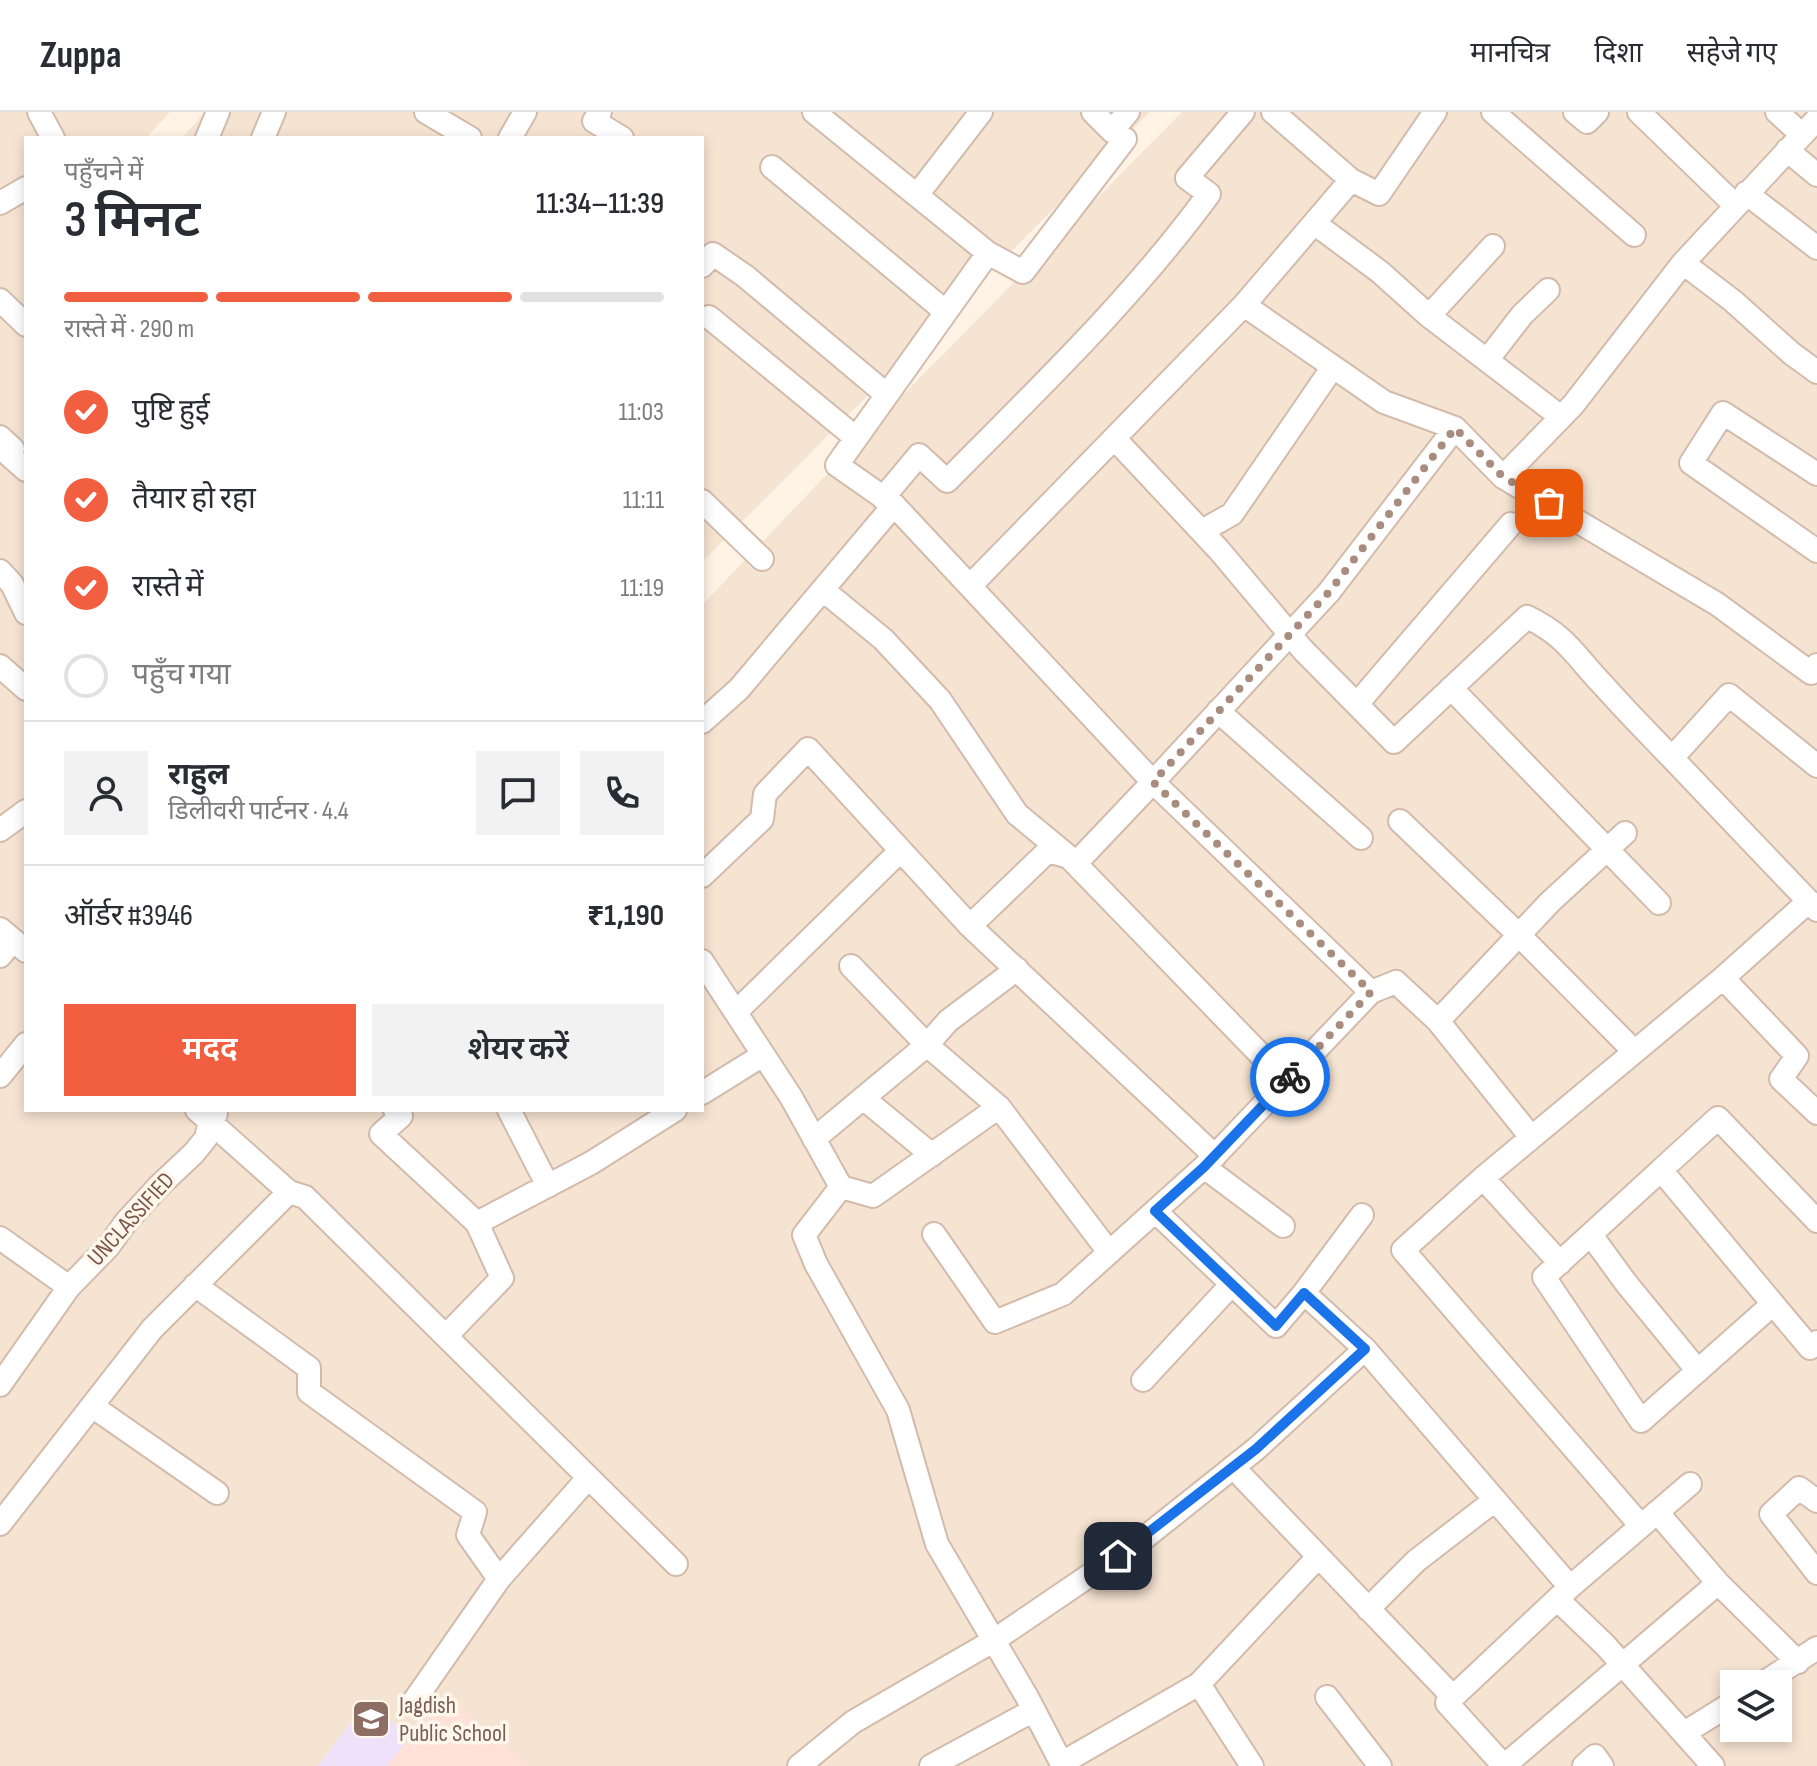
<!DOCTYPE html>
<html lang="hi">
<head>
<meta charset="utf-8">
<style>
	body { margin:0; font-family:"Sofia Sans Condensed","Noto Sans Devanagari",sans-serif; background:#f2f2f3; color:#2b2b33; height:100vh; display:flex; flex-direction:column; font-size:30px; white-space:nowrap }
	* { box-sizing:border-box; margin:0 }
	p { font-size:26px; color:#7c7c81 }
	.icon { flex:none; width:44px; height:44px; fill:none; stroke:currentColor; stroke-width:2; stroke-linecap:round; stroke-linejoin:round }
	.map { position:relative; flex:1; overflow:hidden }
	.panel { position:absolute; left:24px; top:24px; width:680px; height:976px; display:flex; flex-direction:column; background:#fff; border-radius:0px; box-shadow:0 4px 12px #0003 }
	.panel>* { flex:none }
	.buttons { position:absolute; left:1720px; top:1558px; display:grid; gap:16px }
	.buttons a { display:grid; place-items:center; width:72px; height:72px; border-radius:0px; background:#fff; box-shadow:0 4px 12px #0003; font-size:40px }
	.pin { position:absolute; display:grid; place-items:center; width:68px; height:68px; color:#fff; margin:-34px; border-radius:16px; box-shadow:0 4px 12px #0006 }
	.courier { position:absolute; display:grid; place-items:center; width:80px; height:80px; margin:-40px; border:6px solid #1a73e8; border-radius:50%; background:#fff; color:#222; box-shadow:0 2px 10px #0007 }
	.overview em { font-style:normal; font-weight:600 }
	.overview div { display:flex; flex-direction:column-reverse }
	.overview { display:flex; align-items:center; justify-content:space-between; height:136px; padding:0 40px }
	h1 { font-size:52px; font-weight:600; line-height:60px }
	.bar { display:grid; grid-template-columns:repeat(4,1fr); gap:12px 8px; align-content:center; height:96px; padding:0 40px }
	.bar i { height:10px; border-radius:6px; background:#e1e1e2 }
	.bar .on { background:#f15f40 }
	.bar p { grid-column:span 4 }
	.line { display:flex; align-items:center; gap:20px; padding:0 40px; border-top:2px solid #e1e1e2 }
	.line div { flex:1 }
	.round { display:grid; place-items:center; flex:none; width:84px; height:84px; border-radius:0px; background:#f2f2f3 }
	ol { padding:0 40px; list-style:none }
	li { display:flex; align-items:center; gap:24px; height:88px }
	li p { margin-inline-start:auto }
	li .icon { padding:8px; border-radius:50%; background:#f15f40; color:#fff; stroke-width:4 }
	li:last-child { color:#7c7c81 }
	li i { width:44px; height:44px; border:4px solid #e1e1e2; border-radius:50% }
	.cta { display:flex; gap:16px; margin-top:auto; padding:16px 40px }
	.cta a { flex:1; height:92px; border-radius:0px; background:#f15f40; color:#fff; font-size:32px; font-weight:600; line-height:92px; text-align:center }
	.cta a+a { background:#f2f2f3; color:#2b2b33 }
	header { display:flex; align-items:center; gap:48px; box-sizing:border-box; height:112px; padding:0 40px; background:#fff; border-bottom:2px solid #e1e1e2 }
	header strong { font-size:38px }
	nav { display:flex; gap:44px; margin-inline-start:auto; font-size:28px }
	.map>svg:first-child { display:block }
</style>
</head>
<body>
<header>
<strong>Zuppa</strong>
<nav><a>मानचित्र</a><a>दिशा</a><a>सहेजे गए</a></nav>
</header>
<div class="map">
<svg width="1817" height="1654" viewBox="0 0 1817 1654">
	<rect width="100%" height="100%" fill="#fef3e4"/>
	<path fill="#f6e4d2" fill-rule="evenodd" d="M 0,0 L 170,0 L 146,26 L 26,26 L 26,998 L 702,998 L 702,493 L 898,288 L 1182,0 L 1817,0 L 1817,1654 L 0,1654 ZM 1734,1572 L 1778,1572 L 1778,1616 L 1734,1616 Z
		M 205,0 L 1150,0 L 702,450 L 702,26 L 182,26 Z"/>
	<path fill="#ffe1d7" d="M 448,1584 L 528,1654 L 387,1654 Z"/>
	<path fill="#f0e1fa" d="M 368,1589 L 410,1625 L 387,1654 L 317,1654 Z"/>
	<g fill="none" stroke-linecap="round" stroke-linejoin="round">
		<g stroke="#d3bbac" stroke-width="26">
			<path id="street" d="M 39,0 L 53,26
				M 426,0 L 470,26
				M 600,0 L 594,9 L 622,26
				M 1093,0 L 1112,19 L 1128,0
				M 1273,0 L 1351,68
				M 1493,0 L 1634,123
				M 1575,0 L 1587,10 L 1597,0
				M 1639,0 L 1735,93
				M 1777,0 L 1802,23
				M 1817,7 L 1683,151 L 1733,189 L 1791,241 L 1817,260
				M 207,26 L 218,0
				M 263,26 L 274,0
				M 510,26 L 525,0
				M 1787,38 L 1817,63
				M 772,55 L 946,200
				M 1746,81 L 1817,136
				M 917,83 L 981,0
				M 0,91 L 26,76
				M 1314,111 L 1380,160 L 1429,204 L 1561,305
				M 988,141 L 1023,160 L 1125,27 L 1112,19
				M 1683,151 L 1573,293 L 1503,365 L 1717,492 L 1811,561 L 1817,553
				M 702,154 L 713,142 L 745,164 L 887,283
				M 0,188 L 26,213
				M 1429,204 L 1493,134
				M 709,205 L 856,326
				M 1488,247 L 1522,203 L 1548,178
				M 1455,316 L 1503,365
				M 0,325 L 13,337 L 9,343 L 26,358
				M 1115,327 L 1219,438 L 1303,538 L 1394,630 L 1527,505 C 1567,524 1575,544 1604,574 C 1626,599 1649,622 1672,646
				M 1817,362 L 1723,301 L 1691,351 L 1817,439
				M 883,386 L 919,343 L 947,369 C 1038,277 1132,187 1209,82 L 1187,66 L 1243,0
				M 702,389 L 762,447
				M 1202,419 L 1232,402 L 1326,265
				M 0,459 L 12,472 L 26,501
				M 970,474 L 1244,193
				M 823,478 L 883,527 L 940,588 L 1017,702 L 1069,745 L 1286,969
				M 0,554 L 26,577
				M 1451,576 L 1659,791
				M 1357,592 L 1511,412
				M 1218,599 L 1361,726
				M 702,610 L 739,577 L 894,393 L 837,353 L 988,141 L 814,0
				M 1817,654 L 1729,583 L 1672,646 L 1817,798
				M 1400,709 L 1519,823 L 1633,938
				M 0,718 L 26,699
				M 702,764 L 762,707 L 765,682 L 808,637 L 970,814 L 1048,739 L 1079,748 L 1153,670 L 894,393
				M 970,814 L 1215,1044
				M 0,817 L 26,839
				M 0,844 L 13,828
				M 702,849 L 791,985 L 841,1075 L 804,1123 L 816,1152 L 898,1298 L 937,1432 L 1027,1585 L 1063,1654
				M 851,854 L 927,933 L 999,995
				M 1723,866 L 1809,789
				M 1371,880 L 1396,870 L 1438,909 L 1531,1025
				M 736,900 L 893,746
				M 1438,909 L 1550,790 L 1625,721
				M 0,964 L 26,932
				M 702,981 L 763,943
				M 863,986 L 932,1043
				M 395,998 L 401,1004 L 381,1022 L 477,1111 L 591,1051 L 675,998
				M 509,998 L 548,1074
				M 814,1027 L 927,933 L 948,909 L 1017,857
				M 1204,1055 L 1283,1114
				M 1661,1058 L 1718,1006 L 1817,1109
				M 1483,1066 L 1723,866 L 1797,944 L 1781,967 L 1817,1001
				M 841,1075 L 873,1084 L 999,995 L 1109,1140
				M 289,1080 L 305,1085 L 676,1452
				M 1155,1099 L 1276,1214 L 1304,1181 L 1365,1237
				M 934,1122 L 995,1210 L 1063,1182 L 1204,1055 L 1371,880 L 1153,670 L 1329,480 L 1455,316 L 1384,290 L 1244,193 L 1351,68 L 1379,82 L 1435,0
				M 1591,1123 L 1626,1171 L 1698,1259
				M 0,1126 L 69,1175 L 0,1273
				M 1560,1151 L 1483,1066 L 1403,1138 L 1641,1414
				M 195,1173 L 309,1256 L 309,1280 L 475,1400 L 468,1423 L 499,1467
				M 69,1175 L 108,1135 L 126,1110 L 159,1074 L 194,1041 L 206,1026 L 210,1009 L 216,1002
				M 1304,1181 L 1362,1103
				M 1773,1192 L 1641,1309 L 1544,1165 L 1661,1058 L 1810,1236 L 1817,1230
				M 446,1224 L 502,1166 L 477,1111
				M 1143,1268 L 1232,1172
				M 92,1294 L 217,1381
				M 1233,1355 L 1453,1585 L 1570,1475
				M 1817,1389 L 1799,1376 L 1771,1402 L 1817,1461
				M 1657,1400 L 1718,1471 L 1798,1550
				M 0,1412 L 152,1217 L 289,1080 L 197,998
				M 1557,1487 L 1605,1533 L 1713,1654
				M 1368,1497 L 1416,1449 L 1495,1388
				M 1199,1572 L 1252,1654
				M 1762,1572 L 1817,1536
				M 1327,1585 L 1380,1654
				M 414,1589 L 499,1467 L 588,1366
				M 1447,1591 L 1504,1654
				M 1684,1621 L 1734,1590
				M 1062,1651 L 1199,1572 L 1318,1445
				M 799,1654 L 853,1610 L 993,1529 L 1143,1427 L 1256,1337 L 1365,1237 L 1570,1475 L 1690,1372
				M 931,1654 L 1034,1598
				M 1504,1654 L 1718,1471
				M 1584,1654 L 1595,1644 L 1602,1654"/>
		</g>
		<use href="#street" stroke="#fff" stroke-width="22"/>
	</g>
	<g fill="none" stroke-linecap="round" stroke-linejoin="round">
		<path stroke="#a88d7e" stroke-width="8" stroke-dasharray="0 14.4" d="M 1290,965 L 1371,880 L 1153,670 L 1329,480 L 1455,316 L 1503,365 L 1549,391"/>
		<path stroke="#1a73e8" stroke-width="10" d="M 1118,1444 L 1256,1337 L 1365,1237 L 1304,1181 L 1276,1214 L 1155,1099 L 1204,1055 L 1290,965"/>
	</g>
	<defs>
		<g id="school-square" transform="scale(2)"><rect x="-9" y="-9" width="18" height="18" rx="4" fill="#8d6e63" stroke="#fff7ec"/><path d="M0-5L7-2L0 1L-7-2ZM-4 1L0 2.5L4 1V4Q0 6-4 4Z" fill="#fff"/></g>
	</defs>
	<g fill-rule="evenodd">
		<use href="#school-square" x="371" y="1607"/>
	</g>
	<g text-anchor="middle" dominant-baseline="central" stroke-width="7" stroke-linejoin="round" paint-order="stroke">
		<g font-size="24" fill="#795647" stroke="#fff7ec">
			<text transform="translate(131 1107) rotate(-48)">UNCLASSIFIED</text>
		</g>
		<g font-size="24" fill="#785e54" stroke="#fff7ec" text-anchor="start">
			<text x="399" y="1593">Jagdish<tspan x="399" dy="28">Public School</tspan></text>
		</g>
	</g>
</svg>
<div class="buttons">
<a><svg class="icon" aria-label="layers" viewBox="0 0 24 24"><path d="M12 4l9 5-9 5-9-5zM3 14l9 5 9-5"/></svg></a>
</div>
<div class="pin" style="left:1549px;top:391px;background:#ea580c"><svg class="icon" aria-label="bag" viewBox="0 0 24 24"><path d="M5 8h14l-1 12H6zM9 8a3 3 0 0 1 6 0"/></svg></div>
<div class="pin" style="left:1118px;top:1444px;background:#1f2937"><svg class="icon" aria-label="home" viewBox="0 0 24 24"><path d="M3 11l9-7 9 7M6 9v11h12V9"/></svg></div>
<div class="courier" style="left:1290px;top:965px"><svg class="icon" aria-label="bike" viewBox="0 0 24 24"><circle cx="6" cy="16" r="4"/><circle cx="18" cy="16" r="4"/><path d="M6 16l4-8h5l3 8M10 8l3 8H6M13 5h3"/></svg></div>
<section class="panel">
<div class="overview"><div><h1>3 मिनट</h1><p>पहुँचने में</p></div><em>11:34–11:39</em></div>
<div class="bar"><i class="on"></i><i class="on"></i><i class="on"></i><i></i><p>रास्ते में · 290 m</p></div>
<ol>
<li><svg class="icon" aria-label="check" viewBox="0 0 24 24"><path d="M5 12l5 5 9-10"/></svg>पुष्टि हुई<p>11:03</p></li>
<li><svg class="icon" aria-label="check" viewBox="0 0 24 24"><path d="M5 12l5 5 9-10"/></svg>तैयार हो रहा<p>11:11</p></li>
<li><svg class="icon" aria-label="check" viewBox="0 0 24 24"><path d="M5 12l5 5 9-10"/></svg>रास्ते में<p>11:19</p></li>
<li><i></i>पहुँच गया</li>
</ol>
<div class="line" style="height:144px"><a class="round"><svg class="icon" aria-label="person" viewBox="0 0 24 24"><circle cx="12" cy="8" r="4"/><path d="M4 21q1-7 8-7t8 7"/></svg></a><div><b>राहुल</b><p>डिलीवरी पार्टनर · 4.4</p></div><a class="round"><svg class="icon" aria-label="chat" viewBox="0 0 24 24"><path d="M4 5h16v11H9l-5 4z"/></svg></a><a class="round"><svg class="icon" aria-label="phone" viewBox="0 0 24 24"><path d="M5 4h4l2 5-3 2q2 4 5 5l2-3 5 2v4C11 20 4 13 5 4z"/></svg></a></div>
<div class="line" style="height:104px"><div>ऑर्डर #3946</div><b>₹1,190</b></div>
<div class="cta"><a>मदद</a><a>शेयर करें</a></div>
</section>
</div>
</body>
</html>
